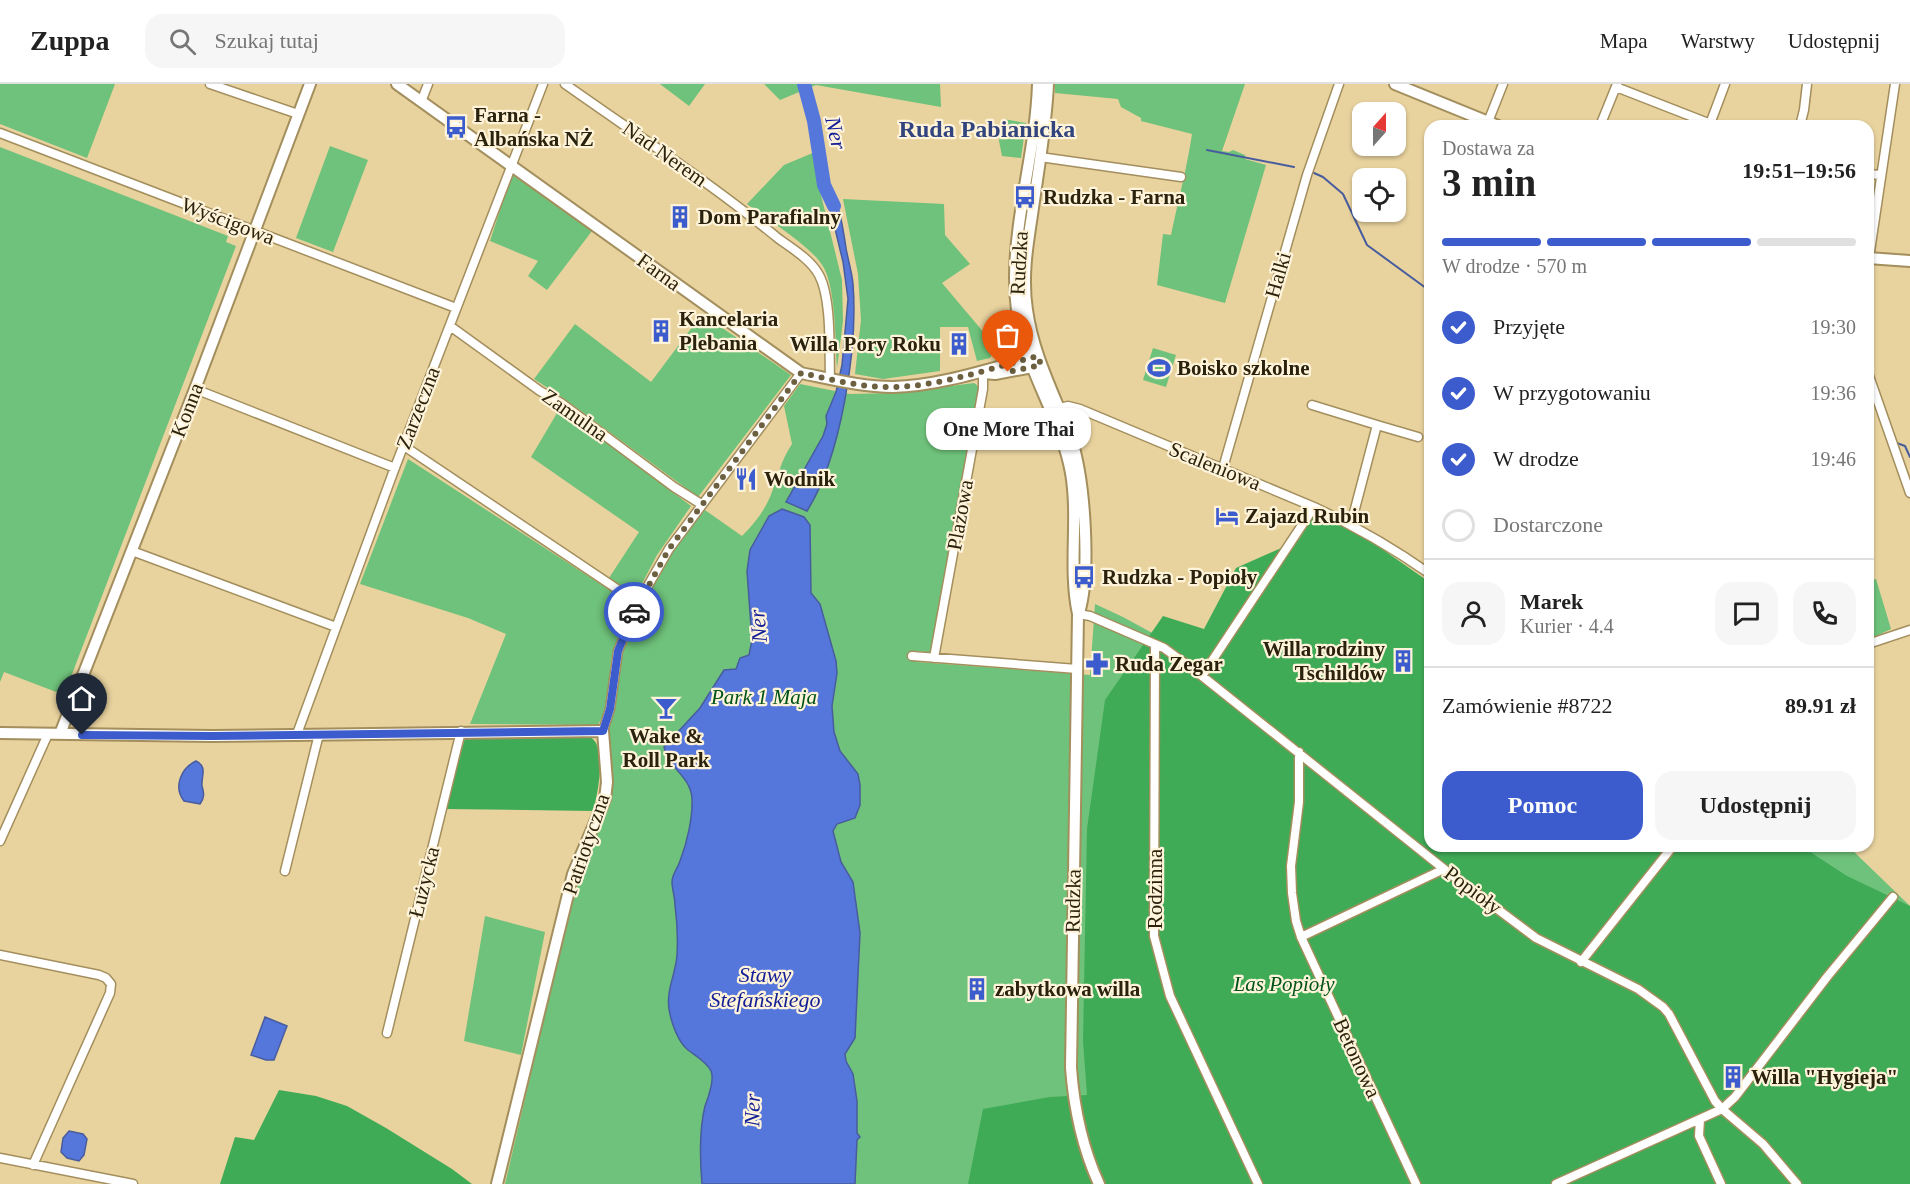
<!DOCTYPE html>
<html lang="pl">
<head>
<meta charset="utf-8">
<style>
	body { margin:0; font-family:"Times New Roman",serif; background:#f6f6f6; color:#222; height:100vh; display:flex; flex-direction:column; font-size:22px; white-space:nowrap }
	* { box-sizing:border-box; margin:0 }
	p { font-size:20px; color:#767676 }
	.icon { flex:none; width:33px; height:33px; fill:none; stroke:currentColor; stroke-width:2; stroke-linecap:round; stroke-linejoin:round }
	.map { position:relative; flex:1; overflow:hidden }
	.drawer { position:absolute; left:1424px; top:36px; width:450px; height:732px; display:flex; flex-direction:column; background:#fff; border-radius:18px; box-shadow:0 2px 4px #0004 }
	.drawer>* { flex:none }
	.needle { width:39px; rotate:21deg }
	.controls { position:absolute; left:1352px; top:18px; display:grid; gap:12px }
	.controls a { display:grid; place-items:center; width:54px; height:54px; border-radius:12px; background:#fff; box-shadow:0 2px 4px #0004; font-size:30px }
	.pin { position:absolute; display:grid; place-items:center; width:51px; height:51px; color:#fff; margin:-62px -26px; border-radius:50% 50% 50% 0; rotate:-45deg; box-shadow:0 0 6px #0007 }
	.pin .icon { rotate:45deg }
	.courier { position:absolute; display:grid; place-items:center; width:60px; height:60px; margin:-30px; border:4px solid #3c5cce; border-radius:50%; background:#fff; color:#222; box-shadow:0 2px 8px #0007 }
	.bubble { position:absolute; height:42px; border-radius:18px; background:#fff; box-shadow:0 2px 4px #0004; font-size:20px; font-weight:600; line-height:42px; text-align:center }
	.head em { font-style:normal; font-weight:600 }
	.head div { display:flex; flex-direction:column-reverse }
	.head { display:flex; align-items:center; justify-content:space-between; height:102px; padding:0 18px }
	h1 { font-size:39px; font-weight:600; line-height:45px }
	.bar { display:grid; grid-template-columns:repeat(4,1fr); gap:9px 6px; align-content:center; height:72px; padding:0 18px }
	.bar i { height:8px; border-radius:4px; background:#e0e0e0 }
	.bar .active { background:#3c5cce }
	.bar p { grid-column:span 4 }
	.line { display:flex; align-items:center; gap:15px; padding:0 18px; border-top:2px solid #e0e0e0 }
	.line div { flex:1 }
	.round { display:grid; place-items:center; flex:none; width:63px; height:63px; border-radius:18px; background:#f6f6f6 }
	ol { padding:0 18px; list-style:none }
	li { display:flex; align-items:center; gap:18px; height:66px }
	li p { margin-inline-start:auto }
	li .icon { padding:6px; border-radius:50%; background:#3c5cce; color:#fff; stroke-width:4 }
	li:last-child { color:#767676 }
	li i { width:33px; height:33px; border:3px solid #e0e0e0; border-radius:50% }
	.primary-button { display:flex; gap:12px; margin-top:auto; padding:12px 18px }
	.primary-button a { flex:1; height:69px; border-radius:18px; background:#3c5cce; color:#fff; font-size:24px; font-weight:600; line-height:69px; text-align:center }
	.primary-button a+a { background:#f6f6f6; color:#222 }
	header { display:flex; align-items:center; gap:36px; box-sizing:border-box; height:84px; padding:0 30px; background:#fff; border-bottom:2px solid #e0e0e0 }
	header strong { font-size:28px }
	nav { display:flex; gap:33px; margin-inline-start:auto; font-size:21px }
	.search { width:420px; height:54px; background:#f6f6f6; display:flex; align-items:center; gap:15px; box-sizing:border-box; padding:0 21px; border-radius:18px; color:#767676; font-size:22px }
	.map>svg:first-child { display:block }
</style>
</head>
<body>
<header>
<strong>Zuppa</strong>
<div class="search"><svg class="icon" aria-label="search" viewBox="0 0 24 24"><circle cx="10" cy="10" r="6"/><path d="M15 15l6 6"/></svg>Szukaj tutaj</div>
<nav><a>Mapa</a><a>Warstwy</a><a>Udostępnij</a></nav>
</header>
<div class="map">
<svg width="1910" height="1100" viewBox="0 0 1910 1100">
	<rect width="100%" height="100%" fill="#e8d29e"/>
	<path fill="#6fc27b" d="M 0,0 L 115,0 L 87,74 L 0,40 Z
		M 660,0 L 705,0 L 689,22 Z
		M 764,0 L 940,0 L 941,23 L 816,1 L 780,16 Z
		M 1055,0 L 1245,0 L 1222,67 L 1229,68 L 1233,66 L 1245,71 L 1245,75 L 1266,81 L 1225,219 L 1157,201 L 1163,150 L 1171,151 C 1178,117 1187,84 1192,50 L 1141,37 L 1141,34 L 1121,23 L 1118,15 L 1055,9 Z
		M 1003,35 L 1026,39 L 1021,74 L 1002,72 L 999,57 Z
		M 330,62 L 368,76 L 333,168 L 296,154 Z
		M 0,63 L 228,152 L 226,158 L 236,162 L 64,611 L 4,588 L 0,598 Z
		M 815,68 L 819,103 L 842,196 L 843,237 L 837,284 C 835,257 836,207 824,184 C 813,163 767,135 747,120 L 784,81 Z
		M 511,92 L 514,92 L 592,147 L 547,206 L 528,192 L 538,177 L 490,157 Z
		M 843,115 L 944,120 L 945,151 L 970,180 L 942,199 L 996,263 L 990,274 L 977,277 L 968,243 L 940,243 L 940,287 L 883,295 L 855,290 L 861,236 L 858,190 Z
		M 702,230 L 791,291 L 698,413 L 563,314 L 534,295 L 575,240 L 651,298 Z
		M 1003,233 L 1014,235 L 1019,258 L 1015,271 L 1000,253 Z
		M 1153,264 L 1176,271 L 1166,303 L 1143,296 Z
		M 974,299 L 978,302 L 978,306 L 931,569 L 918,567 L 917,578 L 1090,591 L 1095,520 L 1123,533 L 1167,557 L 1211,589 L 1315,429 L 1356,447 L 1429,498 L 1430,762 L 1848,762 L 1910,822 L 1910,1100 L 505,1100 L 580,780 L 606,725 L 607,642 L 616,613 L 619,572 L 643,513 L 702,424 L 742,452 C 754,440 763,429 770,413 C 778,393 780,378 792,360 L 784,322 L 800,300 L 850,310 L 896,309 Z
		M 560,324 L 691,422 L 657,471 L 636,511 L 609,494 L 639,448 L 531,373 Z
		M 408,375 L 631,520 L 611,576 L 607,624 L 598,641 L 470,640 L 506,550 L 468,534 L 360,500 Z
		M 1876,495 L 1891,545 L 1868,556 L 1868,497 Z
		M 485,832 L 545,848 L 521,971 L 464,957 Z"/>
	<path fill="#3fab56" d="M 1315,429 L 1356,447 L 1429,498 L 1430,762 L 1801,762 L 1847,792 L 1910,822 L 1910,1100 L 968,1100 L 983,1025 L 1050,1013 L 1087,1011 L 1083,957 L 1087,745 L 1105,616 L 1163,532 L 1204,545 L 1236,484 L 1299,456 Z
		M 585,650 C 589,652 593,654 596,659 C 604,675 598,710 593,727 L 446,725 L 465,654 Z
		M 279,1006 L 316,1012 L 347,1022 L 386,1044 L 452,1085 L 472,1100 L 220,1100 L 235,1053 L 254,1056 Z"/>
	<path fill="#5576db" stroke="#485d9d" stroke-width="1.5" d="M 832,106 C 840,125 843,144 846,164 C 848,176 852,188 853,200 C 858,264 841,373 807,427 L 786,418 L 823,352 L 827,340 L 826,332 L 836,308 L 842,281 L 848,215 L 843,178 L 826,107 Z
		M 782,425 L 804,433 L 810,441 L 811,509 L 820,520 L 836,577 L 837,589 L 832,622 L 834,648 L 840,667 L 858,690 L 860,701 L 860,721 L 855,734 L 837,740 L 833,747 L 841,778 L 853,798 L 860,849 L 855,954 L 845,970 L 846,977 L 853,990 L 857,1017 L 857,1049 L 860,1053 L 857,1056 L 855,1100 L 702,1100 C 700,1076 699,1046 705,1022 C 708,1014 715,996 711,987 C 707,978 696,972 688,966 C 678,958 671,938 669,925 C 666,906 676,889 677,871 C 678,854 677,837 675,821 C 675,813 672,805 672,798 C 672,790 678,784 680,777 C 687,759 693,733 692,714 C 690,691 667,683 664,663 L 700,624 L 724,586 L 736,585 L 740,574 L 749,571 L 752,556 L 747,487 L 750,466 L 769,432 Z
		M 196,677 C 208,683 201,692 202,702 C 204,709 205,713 200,720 L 184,717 C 173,703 181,684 196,677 Z
		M 265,933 L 287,942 L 274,976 L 266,976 L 251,971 Z
		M 69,1047 L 83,1050 L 87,1055 L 84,1071 L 79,1077 L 67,1074 L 61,1068 L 63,1054 Z"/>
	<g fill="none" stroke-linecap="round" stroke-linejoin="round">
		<path stroke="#485d9d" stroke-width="2" d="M 1207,66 L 1294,83
			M 1314,89 L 1323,93 L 1343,110 L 1367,161 L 1430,207
			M 1894,358 L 1905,362 L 1910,373"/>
		<path stroke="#5576db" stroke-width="14" d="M 804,0 L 814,37 L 824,101 L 834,122"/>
		<g stroke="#a38e5d" stroke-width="11">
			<path id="minor" d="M 210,0 L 298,30
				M 565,0 C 637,51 711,99 779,155 C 793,165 811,176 819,191 C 832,215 829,267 830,295
				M 1616,3 L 1716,42
				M 421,18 L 428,0
				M 1488,38 L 1503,0
				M 1710,40 L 1725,0
				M 1600,42 L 1617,0
				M 1800,42 L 1804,26 L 1807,0
				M 0,49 L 456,224
				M 1040,73 L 1181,93
				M 1868,90 L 1880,91
				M 1869,174 L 1895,0
				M 450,242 L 540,307 L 561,319 L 674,403 L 701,420
				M 1868,289 L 1910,409
				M 195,305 L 395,384
				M 1312,321 L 1377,341
				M 1059,324 L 1068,322 L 1080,325 L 1314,423 C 1355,442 1393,464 1430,490
				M 404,362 L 638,519
				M 1223,384 L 1307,91 L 1339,0
				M 1351,440 L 1377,341 L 1418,353
				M 132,467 L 336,543
				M 1078,530 L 1090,532 L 1164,564 L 1202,592 L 1444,785 L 1536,854 L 1638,905 L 1663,923 L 1669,930 L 1715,1017 L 1722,1025 L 1763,1060 L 1797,1100
				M 1155,560 L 1154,852 L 1170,912 L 1258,1100
				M 1868,560 L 1910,546
				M 912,572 L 1077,585
				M 934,574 L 983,305 L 983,289
				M 1202,592 L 1314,423
				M 603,647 L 610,625 L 618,567 L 638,519 L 669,465 L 801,289
				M 297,650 L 394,386 L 543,0
				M 1299,668 L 1299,718 L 1291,782 L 1292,809 L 1296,837 L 1301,853 L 1416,1100
				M 0,757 L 48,650
				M 285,787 L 319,650
				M 1301,853 L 1444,785
				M 0,871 L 99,891 L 106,894 L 111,900 L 110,909 L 33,1081
				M 1581,878 L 1673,762
				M 387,949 L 461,647
				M 1700,1035 L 1699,1052 L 1721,1100
				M 0,1074 L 133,1100
				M 1556,1100 L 1722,1025 L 1735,1013 L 1827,893 L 1893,813"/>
		</g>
		<g stroke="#a38e5d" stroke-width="14">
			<path id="tertiary" d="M 397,0 L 801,289 C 831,295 862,303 893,303 C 941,302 992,284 1038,272
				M 1038,0 C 1036,65 1015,130 1015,194 C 1015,221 1019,249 1029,274 C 1043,313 1064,349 1071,389 C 1079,436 1068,484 1078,530 L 1071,984 C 1074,1024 1082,1063 1099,1100
				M 1048,0 C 1046,44 1038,87 1032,131 C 1027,163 1022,194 1027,226 C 1033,271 1055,312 1071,354 C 1085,396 1091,488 1079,529
				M 1395,0 L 1498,42
				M 1868,174 L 1910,177
				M 983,289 L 995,290 L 1038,282
				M 0,649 L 212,652 L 603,647 L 607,698 L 605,715 L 573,790 L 497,1100
				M 60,650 L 195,305 L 310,0"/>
		</g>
		<use href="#minor" stroke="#fff" stroke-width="8"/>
		<use href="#tertiary" stroke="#fff" stroke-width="10"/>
	</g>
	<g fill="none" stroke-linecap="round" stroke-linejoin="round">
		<path stroke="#6c6040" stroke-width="6" stroke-dasharray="0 10.8" d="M 634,528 L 669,465 L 801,289 C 831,295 862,304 893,303 C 942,302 991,284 1038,272 L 1041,281 L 1008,288"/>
		<path stroke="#3c5cce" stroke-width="8" d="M 82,651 L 212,652 L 603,647 L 610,625 L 618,567 L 634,528"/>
	</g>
	<defs>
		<g id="bus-bare" transform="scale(1.8)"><path d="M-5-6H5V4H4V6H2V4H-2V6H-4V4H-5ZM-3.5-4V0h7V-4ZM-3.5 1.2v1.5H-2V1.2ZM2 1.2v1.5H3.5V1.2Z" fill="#3c5cce" stroke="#fff4da" stroke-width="2.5" paint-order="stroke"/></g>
		<g id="building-bare" transform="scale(1.8)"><path d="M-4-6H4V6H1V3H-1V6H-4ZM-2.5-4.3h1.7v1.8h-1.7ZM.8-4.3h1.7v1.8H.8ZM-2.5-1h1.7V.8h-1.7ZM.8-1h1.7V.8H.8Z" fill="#3c5cce" stroke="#fff4da" stroke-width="2.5" paint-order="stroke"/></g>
		<g id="stadium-bare" transform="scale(1.8)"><path d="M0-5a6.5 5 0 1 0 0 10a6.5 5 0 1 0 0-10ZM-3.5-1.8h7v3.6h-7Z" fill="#3c5cce" stroke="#fff4da" stroke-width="2.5" paint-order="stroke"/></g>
		<g id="restaurant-bare" transform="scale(1.8)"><path d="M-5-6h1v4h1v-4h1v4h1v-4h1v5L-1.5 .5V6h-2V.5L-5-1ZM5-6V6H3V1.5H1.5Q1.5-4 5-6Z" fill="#3c5cce" stroke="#fff4da" stroke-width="2.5" paint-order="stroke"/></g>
		<g id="hotel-bare" transform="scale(1.8)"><path d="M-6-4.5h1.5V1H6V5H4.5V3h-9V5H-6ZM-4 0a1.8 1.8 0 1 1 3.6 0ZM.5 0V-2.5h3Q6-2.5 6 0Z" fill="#3c5cce" stroke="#fff4da" stroke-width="2.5" paint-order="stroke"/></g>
		<g id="pharmacy-bare" transform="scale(1.8)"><path d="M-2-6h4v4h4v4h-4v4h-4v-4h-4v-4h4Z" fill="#3c5cce" stroke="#fff4da" stroke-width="2.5" paint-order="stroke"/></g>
		<g id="bar-bare" transform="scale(1.8)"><path d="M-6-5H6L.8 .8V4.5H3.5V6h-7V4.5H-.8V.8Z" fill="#3c5cce" stroke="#fff4da" stroke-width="2.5" paint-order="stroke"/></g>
	</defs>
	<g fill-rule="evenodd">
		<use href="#bus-bare" x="456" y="43"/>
		<use href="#bus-bare" x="1025" y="113"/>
		<use href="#building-bare" x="680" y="133"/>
		<use href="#building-bare" x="661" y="247"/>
		<use href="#building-bare" x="959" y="260"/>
		<use href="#stadium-bare" x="1159" y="284"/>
		<use href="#restaurant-bare" x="746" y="395"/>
		<use href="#hotel-bare" x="1227" y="432"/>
		<use href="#bus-bare" x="1084" y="493"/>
		<use href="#building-bare" x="1403" y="577"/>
		<use href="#pharmacy-bare" x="1097" y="580"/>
		<use href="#bar-bare" x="666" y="624"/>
		<use href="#building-bare" x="977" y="905"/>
		<use href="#building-bare" x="1733" y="993"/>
	</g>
	<g text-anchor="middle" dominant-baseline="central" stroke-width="4.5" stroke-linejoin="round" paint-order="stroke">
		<g font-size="21" font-weight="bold" fill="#2a220d" stroke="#fff4da" text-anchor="start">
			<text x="474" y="31">Farna -<tspan x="474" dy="24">Albańska NŻ</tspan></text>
			<text x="1043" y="113">Rudzka - Farna</text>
			<text x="698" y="133">Dom Parafialny</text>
			<text x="679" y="235">Kancelaria<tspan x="679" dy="24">Plebania</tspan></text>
			<text x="941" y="260" text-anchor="end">Willa Pory Roku</text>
			<text x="1177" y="284">Boisko szkolne</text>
			<text x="764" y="395">Wodnik</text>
			<text x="1245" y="432">Zajazd Rubin</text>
			<text x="1102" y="493">Rudzka - Popioły</text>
			<text x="1385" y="565" text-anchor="end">Willa rodziny<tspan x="1385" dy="24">Tschildów</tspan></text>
			<text x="1115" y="580">Ruda Zegar</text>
			<text x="666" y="652" text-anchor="middle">Wake &amp;<tspan x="666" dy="24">Roll Park</tspan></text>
			<text x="995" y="905">zabytkowa willa</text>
			<text x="1751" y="993">Willa "Hygieja"</text>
		</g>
		<g font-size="21" fill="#2a220d" stroke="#fff4da">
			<text transform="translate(665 70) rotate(35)">Nad Nerem</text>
			<text transform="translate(228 137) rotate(21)">Wyścigowa</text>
			<text transform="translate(1019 179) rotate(-87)">Rudzka</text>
			<text transform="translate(659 188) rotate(36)">Farna</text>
			<text transform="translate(1278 191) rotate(-74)">Halki</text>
			<text transform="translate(418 324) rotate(-69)">Zarzeczna</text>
			<text transform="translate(187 326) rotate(-69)">Konna</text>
			<text transform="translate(575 331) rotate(35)">Zamulna</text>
			<text transform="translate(1215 382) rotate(22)">Scaleniowa</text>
			<text transform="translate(960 431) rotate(-80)">Plażowa</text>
			<text transform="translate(586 760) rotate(-71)">Patriotyczna</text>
			<text transform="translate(424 798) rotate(-76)">Łużycka</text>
			<text transform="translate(1155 805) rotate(-90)">Rodzinna</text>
			<text transform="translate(1473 806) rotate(37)">Popioły</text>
			<text transform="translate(1073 817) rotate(-89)">Rudzka</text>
			<text transform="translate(1357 974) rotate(65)">Betonowa</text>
		</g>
		<g font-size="21" font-style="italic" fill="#01531c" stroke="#fff4da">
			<text x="764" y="613">Park 1 Maja</text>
			<text x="1284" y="900">Las Popioły</text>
		</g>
		<g font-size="22" font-style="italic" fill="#131f96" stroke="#fff4da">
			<text transform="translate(836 49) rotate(77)">Ner</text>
			<text transform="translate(758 542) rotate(-95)">Ner</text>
			<text x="765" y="890">Stawy<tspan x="765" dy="25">Stefańskiego</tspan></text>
			<text transform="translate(752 1026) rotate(-89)">Ner</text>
		</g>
		<g font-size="24" font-weight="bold" fill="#31447e" stroke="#fff4da">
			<text x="987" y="45">Ruda Pabianicka</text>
		</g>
	</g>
</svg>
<div class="controls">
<a><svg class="needle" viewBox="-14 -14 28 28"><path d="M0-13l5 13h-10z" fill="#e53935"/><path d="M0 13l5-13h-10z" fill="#767676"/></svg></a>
<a><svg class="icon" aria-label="locate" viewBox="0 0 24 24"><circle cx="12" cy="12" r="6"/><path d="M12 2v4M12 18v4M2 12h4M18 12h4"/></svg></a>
</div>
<div class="pin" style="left:1008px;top:288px;background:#ea580c"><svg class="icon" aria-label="bag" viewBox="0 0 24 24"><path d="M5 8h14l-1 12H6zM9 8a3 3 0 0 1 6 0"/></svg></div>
<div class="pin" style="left:82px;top:651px;background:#1f2937"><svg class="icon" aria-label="home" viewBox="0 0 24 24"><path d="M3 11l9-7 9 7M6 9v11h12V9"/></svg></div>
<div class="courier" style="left:634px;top:528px"><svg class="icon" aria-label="car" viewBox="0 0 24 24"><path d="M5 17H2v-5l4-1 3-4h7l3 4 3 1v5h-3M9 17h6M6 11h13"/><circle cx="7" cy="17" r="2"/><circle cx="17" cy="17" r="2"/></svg></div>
<div class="bubble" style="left:926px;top:324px;width:165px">One More Thai</div>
<section class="drawer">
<div class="head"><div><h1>3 min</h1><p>Dostawa za</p></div><em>19:51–19:56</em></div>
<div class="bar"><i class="active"></i><i class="active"></i><i class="active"></i><i></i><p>W drodze · 570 m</p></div>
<ol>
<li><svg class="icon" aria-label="check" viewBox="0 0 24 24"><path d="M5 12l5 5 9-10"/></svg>Przyjęte<p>19:30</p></li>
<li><svg class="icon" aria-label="check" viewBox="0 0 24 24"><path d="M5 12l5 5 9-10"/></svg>W przygotowaniu<p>19:36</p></li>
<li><svg class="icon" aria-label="check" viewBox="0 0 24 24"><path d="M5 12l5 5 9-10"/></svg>W drodze<p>19:46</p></li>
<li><i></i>Dostarczone</li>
</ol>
<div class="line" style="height:108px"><a class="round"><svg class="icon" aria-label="person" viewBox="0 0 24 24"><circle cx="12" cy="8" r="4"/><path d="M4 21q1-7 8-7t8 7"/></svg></a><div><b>Marek</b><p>Kurier · 4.4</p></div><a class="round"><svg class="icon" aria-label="chat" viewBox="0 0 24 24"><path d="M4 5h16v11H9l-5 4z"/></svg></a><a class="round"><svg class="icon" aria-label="phone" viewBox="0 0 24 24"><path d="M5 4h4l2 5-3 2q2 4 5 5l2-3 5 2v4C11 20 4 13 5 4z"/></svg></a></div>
<div class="line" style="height:78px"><div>Zamówienie #8722</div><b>89.91 zł</b></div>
<div class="primary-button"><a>Pomoc</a><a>Udostępnij</a></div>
</section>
</div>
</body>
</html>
